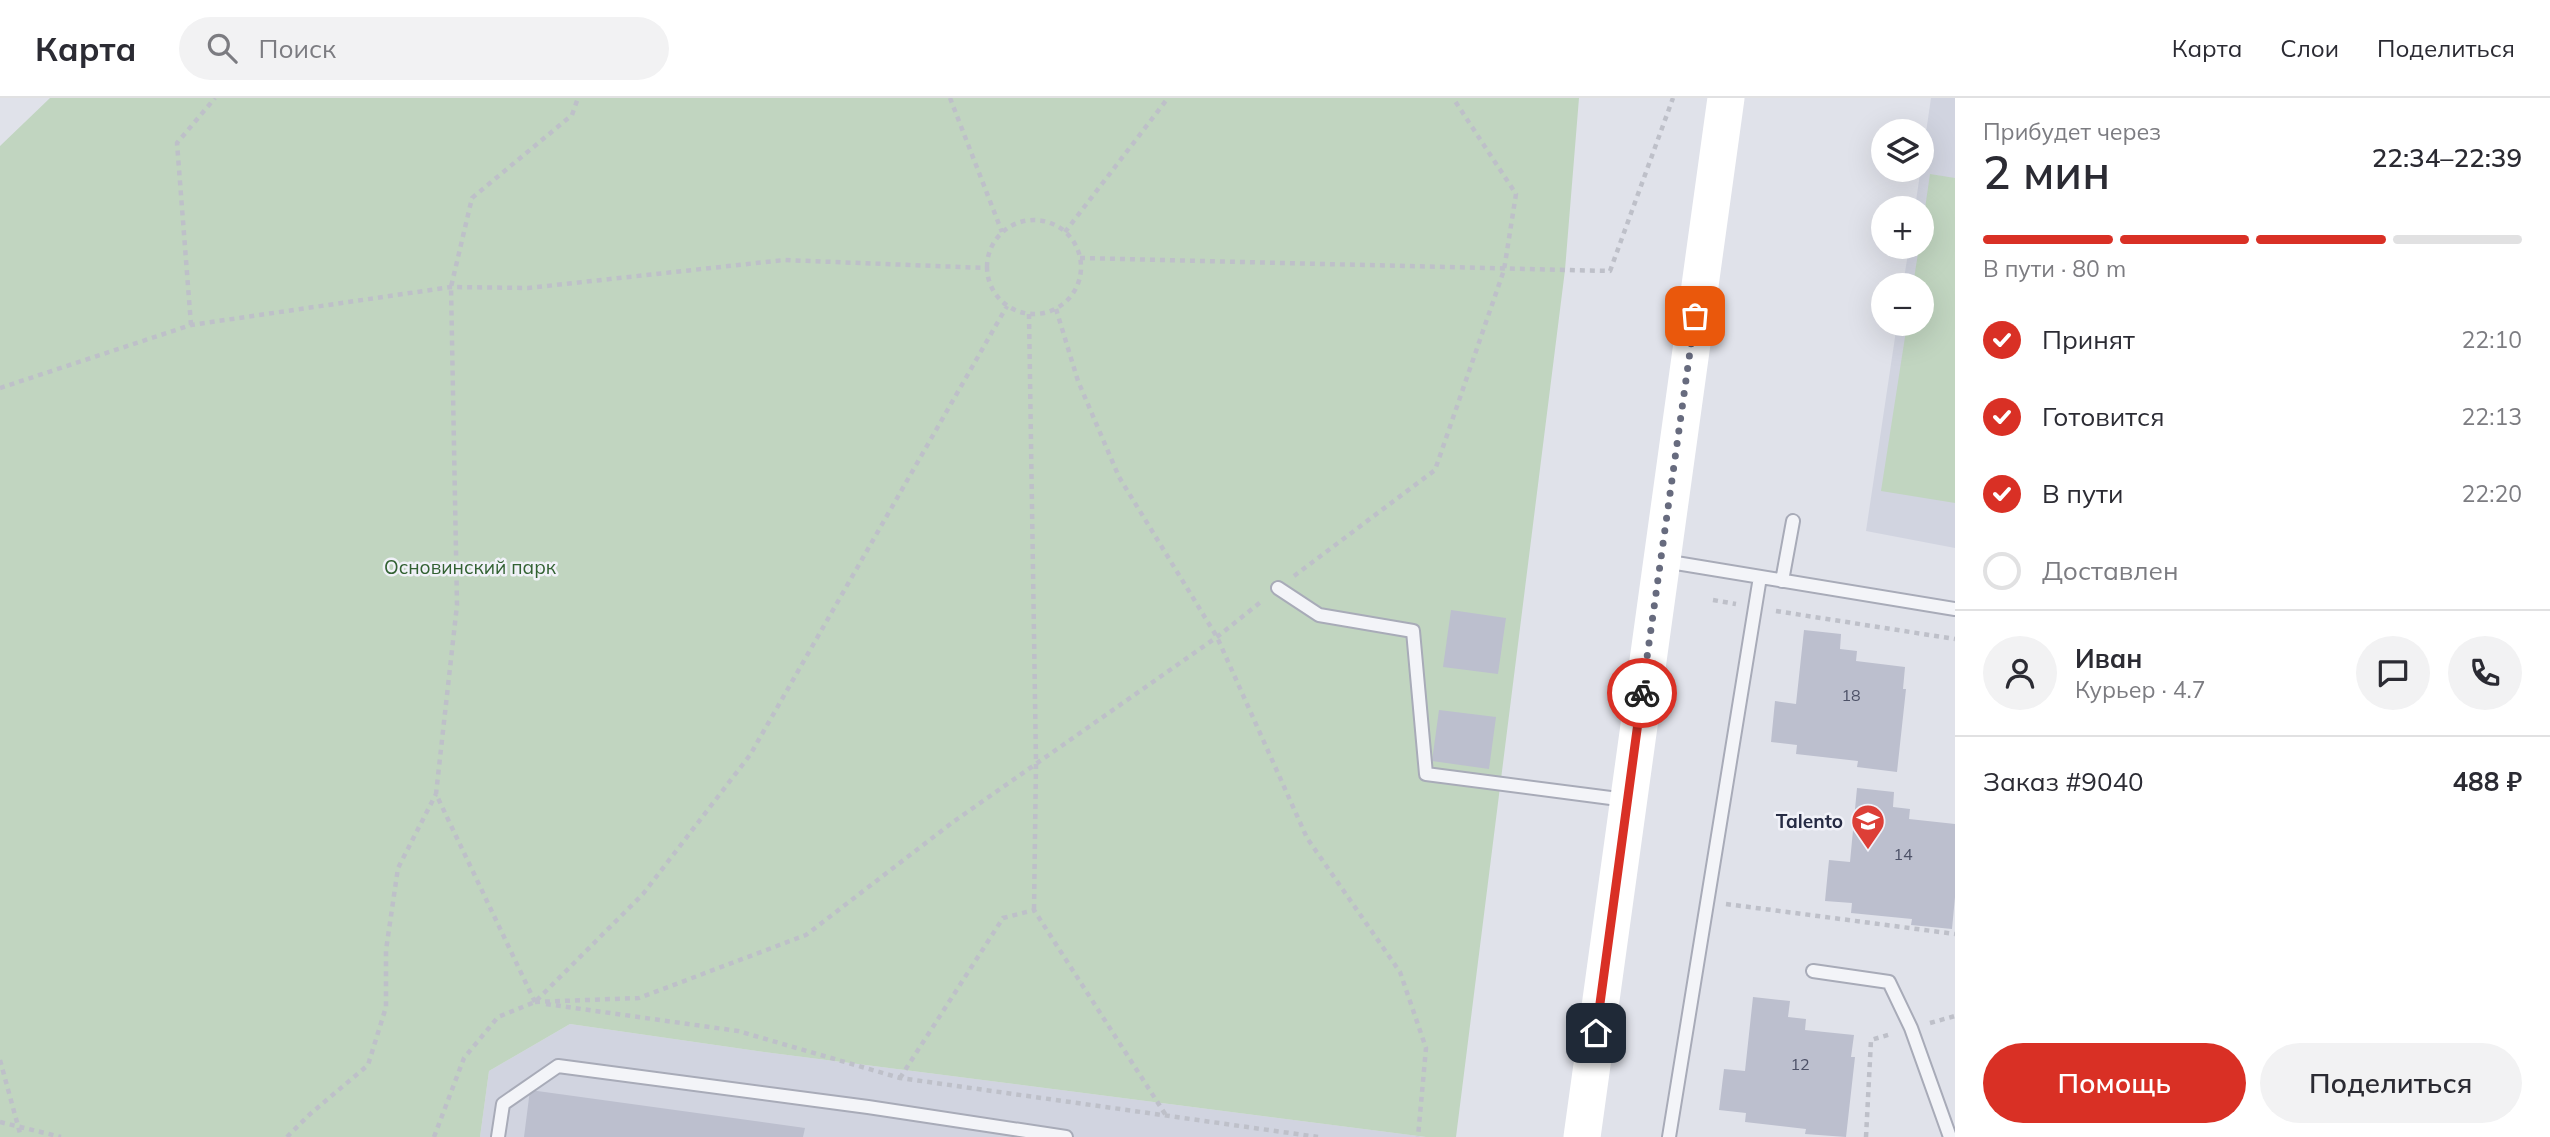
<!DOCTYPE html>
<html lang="ru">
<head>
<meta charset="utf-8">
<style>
	body { margin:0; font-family:Mulish,sans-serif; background:#f2f2f3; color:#2b2b33; height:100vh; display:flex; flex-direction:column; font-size:26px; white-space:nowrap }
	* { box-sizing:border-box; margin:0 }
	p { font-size:23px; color:#7c7c81 }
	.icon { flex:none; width:38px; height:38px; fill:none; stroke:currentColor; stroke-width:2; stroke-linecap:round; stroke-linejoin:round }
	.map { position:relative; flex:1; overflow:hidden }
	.sheet { display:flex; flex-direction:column; background:#fff; width:595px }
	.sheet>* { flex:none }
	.fabs { position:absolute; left:1871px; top:21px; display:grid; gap:14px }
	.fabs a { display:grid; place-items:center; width:63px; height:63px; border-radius:50%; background:#fff; box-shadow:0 7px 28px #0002; font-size:35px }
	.pin { position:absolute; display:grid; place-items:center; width:60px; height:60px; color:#fff; margin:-30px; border-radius:14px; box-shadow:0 4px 10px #0006 }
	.courier { position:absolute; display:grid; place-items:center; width:70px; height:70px; margin:-35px; border:5px solid #d93025; border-radius:50%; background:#fff; color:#222; box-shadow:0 2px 9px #0007 }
	.head em { font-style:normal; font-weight:600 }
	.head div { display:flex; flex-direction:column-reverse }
	.head { display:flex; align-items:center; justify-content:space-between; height:119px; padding:0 28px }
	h1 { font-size:46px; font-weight:600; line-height:52px }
	.bar { display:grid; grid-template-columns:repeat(4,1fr); gap:10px 7px; align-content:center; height:84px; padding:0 28px }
	.bar i { height:9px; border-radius:5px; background:#e1e1e2 }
	.bar .current { background:#d93025 }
	.bar p { grid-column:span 4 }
	.line { display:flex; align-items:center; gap:18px; padding:0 28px; border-top:2px solid #e1e1e2 }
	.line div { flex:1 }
	.round { display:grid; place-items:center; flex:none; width:74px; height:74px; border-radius:37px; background:#f2f2f3 }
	ol { padding:0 28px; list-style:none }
	li { display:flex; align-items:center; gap:21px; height:77px }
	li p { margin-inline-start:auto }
	li .icon { padding:7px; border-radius:50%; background:#d93025; color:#fff; stroke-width:4 }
	li:last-child { color:#7c7c81 }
	li i { width:38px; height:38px; border:4px solid #e1e1e2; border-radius:50% }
	.action { display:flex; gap:14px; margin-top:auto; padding:14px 28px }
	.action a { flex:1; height:80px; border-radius:42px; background:#d93025; color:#fff; font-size:28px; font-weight:600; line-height:80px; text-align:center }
	.action a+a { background:#f2f2f3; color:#2b2b33 }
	header { display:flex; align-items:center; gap:42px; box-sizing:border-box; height:98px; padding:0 35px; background:#fff; border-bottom:2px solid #e1e1e2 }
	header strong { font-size:33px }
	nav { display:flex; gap:38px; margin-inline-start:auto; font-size:24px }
	.search { width:490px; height:63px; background:#f2f2f3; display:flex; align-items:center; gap:18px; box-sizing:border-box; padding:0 24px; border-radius:38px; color:#7c7c81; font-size:26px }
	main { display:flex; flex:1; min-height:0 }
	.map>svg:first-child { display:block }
</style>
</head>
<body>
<header>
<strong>Карта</strong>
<div class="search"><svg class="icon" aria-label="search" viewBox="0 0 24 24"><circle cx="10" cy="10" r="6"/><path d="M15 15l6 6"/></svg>Поиск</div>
<nav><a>Карта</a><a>Слои</a><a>Поделиться</a></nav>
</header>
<main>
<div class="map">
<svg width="1955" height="1039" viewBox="0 0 1955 1039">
	<rect width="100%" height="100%" fill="#e0e2ea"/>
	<path fill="#d1d4e0" d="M 1931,0 L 1955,0 L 1955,450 L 1866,433 L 1897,226 L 1922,226 L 1922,187 L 1903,187 L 1909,149 L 1922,149 L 1922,110 L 1915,110 Z
		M 570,926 L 757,953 L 1426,1039 L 480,1039 L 489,973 Z"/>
	<path fill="#c1d5c0" d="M 50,0 L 1579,0 L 1565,172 L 1456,1039 L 1426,1039 L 757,953 L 570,926 L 489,973 L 480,1039 L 0,1039 L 0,48 Z
		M 1930,76 L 1955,80 L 1955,405 L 1881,393 L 1907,226 L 1922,226 L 1922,187 L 1913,187 L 1919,149 L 1922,149 L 1922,131 Z"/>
	<path fill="#bcbfce" d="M 1451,512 L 1506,520 L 1498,576 L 1443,569 Z
		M 1804,532 L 1841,536 L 1840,551 L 1857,553 L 1856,563 L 1905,569 L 1903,591 L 1906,591 L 1897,674 L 1857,669 L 1858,663 L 1796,656 L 1797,647 L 1771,644 L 1775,603 L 1796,606 Z
		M 1439,612 L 1496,619 L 1489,671 L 1432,663 Z
		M 1857,690 L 1894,694 L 1893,709 L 1910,711 L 1909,721 L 1955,726 L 1955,799 L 1952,831 L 1911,827 L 1912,821 L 1851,815 L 1852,805 L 1825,803 L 1829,762 L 1850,764 Z
		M 1753,899 L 1790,903 L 1788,919 L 1806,921 L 1805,932 L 1854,937 L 1851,959 L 1855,959 L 1846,1039 L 1805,1036 L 1806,1031 L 1745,1024 L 1746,1015 L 1719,1012 L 1724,971 L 1745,973 Z
		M 530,992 L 805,1030 L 803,1039 L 524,1039 Z"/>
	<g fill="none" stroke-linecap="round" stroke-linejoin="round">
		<g stroke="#a8abb8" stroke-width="16">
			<path id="service" d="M 1664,463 L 1955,511
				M 1782,483 L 1793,423
				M 1278,490 L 1319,517 L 1413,533 L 1426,676 L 1626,702
				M 1813,873 L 1889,884 L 1911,930 L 1950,1039
				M 498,1039 L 503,1006 L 558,968 L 868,1009 L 1066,1039
				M 1669,1039 L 1760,479"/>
		</g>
		<path stroke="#bec0c9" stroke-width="4.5" stroke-dasharray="5 5" stroke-linecap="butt" d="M 950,0 L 1002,134
			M987 169a47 47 0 1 1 94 0a47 47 0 1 1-94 0Z
			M 1065,134 L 1168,0
			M 1080,160 L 1610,173 L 1673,0
			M 1056,211 L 1078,283 L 1119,379 L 1217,539 L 1307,740 L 1400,874 L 1426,950 L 1418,1039
			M 1029,216 L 1036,665 L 1034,812
			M 191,227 L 177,45 L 215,0
			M 0,290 L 191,227 L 451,189 L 528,190 L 784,162 L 986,170
			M 1294,478 L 1435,372 L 1504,172 L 1516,96 L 1453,0
			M 1713,502 L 1736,506
			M 1776,513 L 1955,541
			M 1726,806 L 1955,836
			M 535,904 L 639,900 L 806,837 L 953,724 L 1217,539 L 1262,503
			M 535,904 L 436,696 L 457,507 L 451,189 L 472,100 L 572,17 L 578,0
			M 546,906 L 738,933 L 900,980 L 1318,1039
			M 1930,925 L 1955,918
			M 0,962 L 21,1039
			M 900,980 L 1003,820 L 1034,812 L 1167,1019
			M 0,1024 L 61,1039
			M 287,1039 L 309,1017 L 368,967 L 386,909 L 386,852 L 398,770 L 436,696
			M 434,1039 L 464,960 L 498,919 L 535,904 L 643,796 L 750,657 L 1007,208
			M 1866,1039 L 1871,942 L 1891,936"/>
		<use href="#service" stroke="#f3f4f8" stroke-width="12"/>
		<path stroke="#fff" stroke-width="37" d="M 1582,1039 L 1726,0"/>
	</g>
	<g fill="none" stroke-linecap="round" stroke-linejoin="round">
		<path stroke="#676b7e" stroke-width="7" stroke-dasharray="0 12.6" d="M 1642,595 L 1695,218"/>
		<path stroke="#d93025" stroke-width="9" d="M 1596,935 L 1642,595"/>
	</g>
	<defs>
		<g id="school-pin" transform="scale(1.75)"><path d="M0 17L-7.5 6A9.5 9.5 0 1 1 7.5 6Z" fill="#dd3f37" stroke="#f0f1f8"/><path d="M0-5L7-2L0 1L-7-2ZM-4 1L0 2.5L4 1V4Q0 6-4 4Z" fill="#fff"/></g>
	</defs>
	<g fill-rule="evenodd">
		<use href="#school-pin" x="1868" y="723"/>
	</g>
	<g text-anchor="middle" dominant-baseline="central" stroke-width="5" stroke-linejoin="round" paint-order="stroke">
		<g font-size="16" fill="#4c5066">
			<text x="1851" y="597">18</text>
			<text x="1903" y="756">14</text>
			<text x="1800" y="966">12</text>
		</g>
		<g font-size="19" fill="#326132" stroke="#f0f1f8">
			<text x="470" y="469">Основинский парк</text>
		</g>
		<g font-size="19" font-weight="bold" fill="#262b44" stroke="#f0f1f8" text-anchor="end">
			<text x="1843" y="723">Talento</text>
		</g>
	</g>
</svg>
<div class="fabs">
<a><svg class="icon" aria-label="layers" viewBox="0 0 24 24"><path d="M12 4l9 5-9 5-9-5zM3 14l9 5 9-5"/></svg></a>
<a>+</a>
<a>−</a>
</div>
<div class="pin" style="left:1695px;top:218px;background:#ea580c"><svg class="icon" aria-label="bag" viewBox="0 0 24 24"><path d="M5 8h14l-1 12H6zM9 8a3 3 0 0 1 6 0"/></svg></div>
<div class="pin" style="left:1596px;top:935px;background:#1f2937"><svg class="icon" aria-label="home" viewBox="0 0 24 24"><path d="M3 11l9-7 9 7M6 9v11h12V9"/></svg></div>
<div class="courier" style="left:1642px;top:595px"><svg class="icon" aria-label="bike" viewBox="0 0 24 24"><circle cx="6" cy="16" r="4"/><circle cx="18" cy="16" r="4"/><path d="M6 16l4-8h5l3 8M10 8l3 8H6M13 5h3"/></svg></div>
</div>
<section class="sheet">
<div class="head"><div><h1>2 мин</h1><p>Прибудет через</p></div><em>22:34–22:39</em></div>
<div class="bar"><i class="current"></i><i class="current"></i><i class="current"></i><i></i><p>В пути · 80 m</p></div>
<ol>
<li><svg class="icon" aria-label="check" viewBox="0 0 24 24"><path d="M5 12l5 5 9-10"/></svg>Принят<p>22:10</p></li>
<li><svg class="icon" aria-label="check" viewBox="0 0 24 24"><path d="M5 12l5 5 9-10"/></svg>Готовится<p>22:13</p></li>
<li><svg class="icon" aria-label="check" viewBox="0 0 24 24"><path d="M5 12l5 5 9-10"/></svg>В пути<p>22:20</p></li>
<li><i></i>Доставлен</li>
</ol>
<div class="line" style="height:126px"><a class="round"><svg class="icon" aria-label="person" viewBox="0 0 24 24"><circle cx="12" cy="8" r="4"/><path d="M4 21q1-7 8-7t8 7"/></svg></a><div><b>Иван</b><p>Курьер · 4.7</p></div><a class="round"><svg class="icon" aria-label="chat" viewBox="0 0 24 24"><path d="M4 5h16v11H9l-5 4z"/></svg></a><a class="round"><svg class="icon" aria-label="phone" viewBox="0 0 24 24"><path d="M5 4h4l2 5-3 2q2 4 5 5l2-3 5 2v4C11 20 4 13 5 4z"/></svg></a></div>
<div class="line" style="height:91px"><div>Заказ #9040</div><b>488 ₽</b></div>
<div class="action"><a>Помощь</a><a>Поделиться</a></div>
</section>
</main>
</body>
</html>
